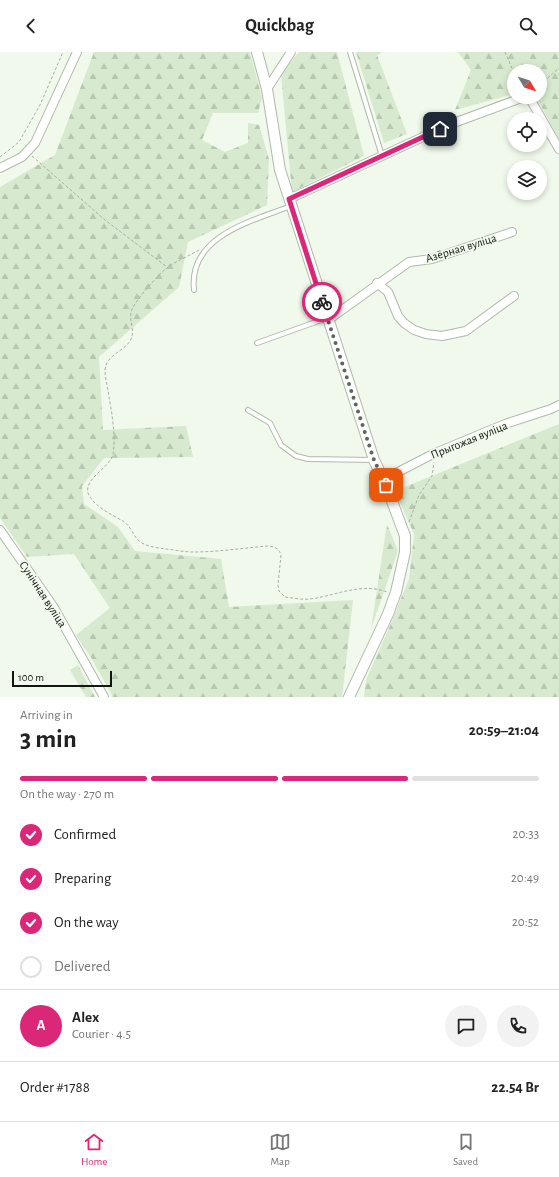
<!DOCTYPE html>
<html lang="en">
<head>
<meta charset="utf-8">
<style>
	body { margin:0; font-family:"Alegreya Sans",sans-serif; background:#f2f2f2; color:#222; height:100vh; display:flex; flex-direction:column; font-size:15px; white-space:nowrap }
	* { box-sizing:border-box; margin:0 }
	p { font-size:13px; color:#767676 }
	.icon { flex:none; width:22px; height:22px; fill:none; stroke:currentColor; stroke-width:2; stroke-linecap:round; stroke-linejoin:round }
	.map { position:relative; height:645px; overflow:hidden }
	.drawer { display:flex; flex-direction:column; background:#fff; flex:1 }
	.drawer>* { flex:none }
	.needle { width:26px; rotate:129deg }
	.fabs { position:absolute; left:507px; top:12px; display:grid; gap:8px }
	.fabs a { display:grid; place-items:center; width:40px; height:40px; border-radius:50%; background:#fff; box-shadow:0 2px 6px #0003; font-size:20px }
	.scale { position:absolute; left:12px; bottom:10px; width:100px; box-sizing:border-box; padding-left:4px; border:2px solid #131511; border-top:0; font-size:11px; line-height:14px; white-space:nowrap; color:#131511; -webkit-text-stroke:3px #f0f9eb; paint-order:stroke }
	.pin { position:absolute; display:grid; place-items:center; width:34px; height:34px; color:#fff; margin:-17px; border-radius:8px; box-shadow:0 2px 6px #0006 }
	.courier { position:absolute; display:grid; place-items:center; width:40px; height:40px; margin:-20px; border:3px solid #db2777; border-radius:50%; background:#fff; color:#222; box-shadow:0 1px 5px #0007 }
	.summary em { font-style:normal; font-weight:600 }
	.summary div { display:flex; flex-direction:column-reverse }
	.summary { display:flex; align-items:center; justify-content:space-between; height:68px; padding:0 20px }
	h1 { font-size:26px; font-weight:600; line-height:30px }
	.bar { display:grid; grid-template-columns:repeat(4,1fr); gap:6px 4px; align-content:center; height:48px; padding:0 20px }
	.bar i { height:5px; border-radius:3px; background:#e0e0e0 }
	.bar .active { background:#db2777 }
	.bar p { grid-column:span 4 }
	.line { display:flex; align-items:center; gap:10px; padding:0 20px; border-top:1px solid #e0e0e0 }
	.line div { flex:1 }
	.round { display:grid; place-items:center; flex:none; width:42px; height:42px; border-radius:21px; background:#f2f2f2 }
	ol { padding:0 20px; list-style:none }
	li { display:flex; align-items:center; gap:12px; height:44px }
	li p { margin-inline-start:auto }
	li .icon { padding:4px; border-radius:50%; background:#db2777; color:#fff; stroke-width:4 }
	li:last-child { color:#767676 }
	li i { width:22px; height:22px; border:2px solid #e0e0e0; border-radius:50% }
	header { display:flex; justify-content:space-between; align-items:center; height:52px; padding:0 20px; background:#fff; font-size:18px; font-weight:600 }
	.tab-bar { display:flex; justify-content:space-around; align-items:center; height:56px; border-top:1px solid #e0e0e0; background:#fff; font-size:11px; color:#767676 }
	.tab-bar a { display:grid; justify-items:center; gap:2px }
	.tab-bar .active { color:#db2777 }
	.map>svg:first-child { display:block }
</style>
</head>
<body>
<header><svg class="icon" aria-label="back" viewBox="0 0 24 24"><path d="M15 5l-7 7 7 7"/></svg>Quickbag<svg class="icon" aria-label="search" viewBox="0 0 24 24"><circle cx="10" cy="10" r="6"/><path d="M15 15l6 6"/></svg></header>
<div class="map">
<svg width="559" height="645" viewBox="0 0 559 645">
	<defs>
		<pattern id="forest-firs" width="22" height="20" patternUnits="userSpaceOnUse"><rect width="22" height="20" fill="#d7e9ce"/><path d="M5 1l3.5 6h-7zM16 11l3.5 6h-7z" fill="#b8c7b0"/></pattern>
	</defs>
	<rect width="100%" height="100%" fill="#f0f9eb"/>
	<path fill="url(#forest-firs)" d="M 94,0 L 250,0 L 262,46 L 258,61 L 213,61 L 202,88 L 225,100 L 248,91 L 248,71 L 259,73 L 269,107 L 267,153 L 188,190 L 179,235 L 99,305 L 103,378 L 186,374 L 193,405 L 104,406 L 82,434 L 84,452 L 118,475 L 135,499 L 221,507 L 229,555 L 353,548 L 342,645 L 113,645 L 90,604 L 76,583 L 110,556 L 74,502 L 27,505 L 0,466 L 0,135 L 55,103 Z
		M 299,0 L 337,0 L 364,104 L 292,140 L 281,22 Z
		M 356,0 L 382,0 L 377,3 L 407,82 L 384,91 Z
		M 458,0 L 559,0 L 559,87 L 536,45 L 540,45 L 540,19 L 514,19 L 514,42 L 455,58 L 471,18 Z
		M 559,372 L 559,645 L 364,645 L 366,628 L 389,576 L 409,527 L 414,482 L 395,439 Z
		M 387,472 L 398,499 L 371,577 Z
		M 78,613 L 95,645 L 86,645 L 70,618 Z"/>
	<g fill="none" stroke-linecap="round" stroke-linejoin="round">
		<g stroke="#b1b9ac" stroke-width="6">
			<path id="service" d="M 350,0 L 382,104
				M 194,238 C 188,184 252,169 291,154
				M 257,291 L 327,266
				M 248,358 L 270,371 L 281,393 L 296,404 L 308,407 L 373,408"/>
		</g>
		<g stroke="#b1b9ac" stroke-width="10">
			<path id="minor" d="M 267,37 L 291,0
				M 529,45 L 559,97
				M 0,116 L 22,105 L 35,91 L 77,0
				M 289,147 L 451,72 L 524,45
				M 377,231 L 388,240 L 398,264 L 404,271 L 414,278 L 426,282 L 442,284 L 466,279 L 514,244
				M 328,268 L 409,210 L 432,207 L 512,180
				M 386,433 L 398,420 L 435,401 L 505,372 L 551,357 L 559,353
				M 0,478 L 53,554 L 104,645"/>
		</g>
		<g stroke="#b1b9ac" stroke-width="12">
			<path id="tertiary" d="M 257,0 L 267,37 L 280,118 L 374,408 L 386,433 L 405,484 L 405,500 L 396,540 L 388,562 L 349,645"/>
		</g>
		<path stroke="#a8afa4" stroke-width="1" stroke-dasharray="3 2" stroke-linecap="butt" d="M 505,0 L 514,21
			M 540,33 L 559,16
			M 32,104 L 105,168 L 167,215
			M 0,105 L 19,90 L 40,53 L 63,0
			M 199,198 C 189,204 176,209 167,216 C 158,223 134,249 131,260 C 129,270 136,280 130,289 C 123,300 106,303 105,318 C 105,327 108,336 109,345 C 112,361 116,386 113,402 C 110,416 84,426 88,441 C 92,453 112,463 123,469 C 133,476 133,486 142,491 C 149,495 159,496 166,497 C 175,498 184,500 193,500 C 218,500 243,496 268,494 C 275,495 279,496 281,503 L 278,533 L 279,539 L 285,545 C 293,546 302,548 310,547 C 335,544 361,530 387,540
			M 409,470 L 419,443 L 432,424 L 434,410"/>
		<use href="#service" stroke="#fff" stroke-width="4"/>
		<use href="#minor" stroke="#fff" stroke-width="8"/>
		<use href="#tertiary" stroke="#fff" stroke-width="10"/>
	</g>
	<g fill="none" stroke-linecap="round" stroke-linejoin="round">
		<path stroke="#60655d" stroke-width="4" stroke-dasharray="0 7.2" d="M 322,250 L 374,408 L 386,433"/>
		<path stroke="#db2777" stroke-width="5" d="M 322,250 L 289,147 L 440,77"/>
	</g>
	<g text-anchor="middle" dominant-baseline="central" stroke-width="3.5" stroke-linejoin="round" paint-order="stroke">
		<g font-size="12" fill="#131511" stroke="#f0f9eb">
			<text transform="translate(461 196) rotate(-17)">Азёрная вуліца</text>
			<text transform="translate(469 388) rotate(-22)">Прыгожая вуліца</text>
			<text transform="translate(43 542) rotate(57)">Сунічная вуліца</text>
		</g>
	</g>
</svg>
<div class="fabs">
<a><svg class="needle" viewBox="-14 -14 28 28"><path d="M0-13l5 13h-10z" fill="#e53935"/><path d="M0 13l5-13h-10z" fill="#767676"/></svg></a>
<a><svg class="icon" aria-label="locate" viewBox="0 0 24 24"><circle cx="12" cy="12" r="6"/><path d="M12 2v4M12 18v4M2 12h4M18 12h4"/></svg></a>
<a><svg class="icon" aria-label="layers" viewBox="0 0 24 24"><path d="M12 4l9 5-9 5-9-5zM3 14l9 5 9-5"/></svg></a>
</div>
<div class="scale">100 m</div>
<div class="pin" style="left:386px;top:433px;background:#ea580c"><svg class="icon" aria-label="bag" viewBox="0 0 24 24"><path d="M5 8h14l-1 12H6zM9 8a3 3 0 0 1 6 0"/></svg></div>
<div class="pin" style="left:440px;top:77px;background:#1f2937"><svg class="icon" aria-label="home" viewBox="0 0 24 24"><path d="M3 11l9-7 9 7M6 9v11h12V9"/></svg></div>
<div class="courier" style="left:322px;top:250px"><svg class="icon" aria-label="bike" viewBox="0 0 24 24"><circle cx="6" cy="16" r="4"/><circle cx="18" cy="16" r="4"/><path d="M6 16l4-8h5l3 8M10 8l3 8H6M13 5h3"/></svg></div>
</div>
<section class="drawer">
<div class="summary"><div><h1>3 min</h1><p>Arriving in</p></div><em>20:59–21:04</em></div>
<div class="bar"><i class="active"></i><i class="active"></i><i class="active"></i><i></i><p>On the way · 270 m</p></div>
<ol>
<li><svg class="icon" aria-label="check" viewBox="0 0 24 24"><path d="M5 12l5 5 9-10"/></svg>Confirmed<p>20:33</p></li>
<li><svg class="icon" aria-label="check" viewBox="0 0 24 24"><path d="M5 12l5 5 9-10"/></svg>Preparing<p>20:49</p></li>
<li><svg class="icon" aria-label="check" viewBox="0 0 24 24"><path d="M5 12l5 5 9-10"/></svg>On the way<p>20:52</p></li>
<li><i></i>Delivered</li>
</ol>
<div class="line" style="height:72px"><b class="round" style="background:#db2777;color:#fff">A</b><div><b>Alex</b><p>Courier · 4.5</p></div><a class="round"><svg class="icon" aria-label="chat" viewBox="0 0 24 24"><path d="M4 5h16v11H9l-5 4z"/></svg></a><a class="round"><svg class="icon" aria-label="phone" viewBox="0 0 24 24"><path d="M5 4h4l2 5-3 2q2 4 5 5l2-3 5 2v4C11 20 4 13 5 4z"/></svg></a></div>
<div class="line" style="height:52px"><div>Order #1788</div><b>22.54 Br</b></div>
</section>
<nav class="tab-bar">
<a class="active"><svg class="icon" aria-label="home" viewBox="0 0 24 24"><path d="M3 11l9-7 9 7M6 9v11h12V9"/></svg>Home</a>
<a><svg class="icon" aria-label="map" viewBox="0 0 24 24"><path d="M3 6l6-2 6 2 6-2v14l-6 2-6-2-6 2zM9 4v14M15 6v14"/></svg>Map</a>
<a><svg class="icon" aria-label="saved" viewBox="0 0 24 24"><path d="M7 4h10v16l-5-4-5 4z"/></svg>Saved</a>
</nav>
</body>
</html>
